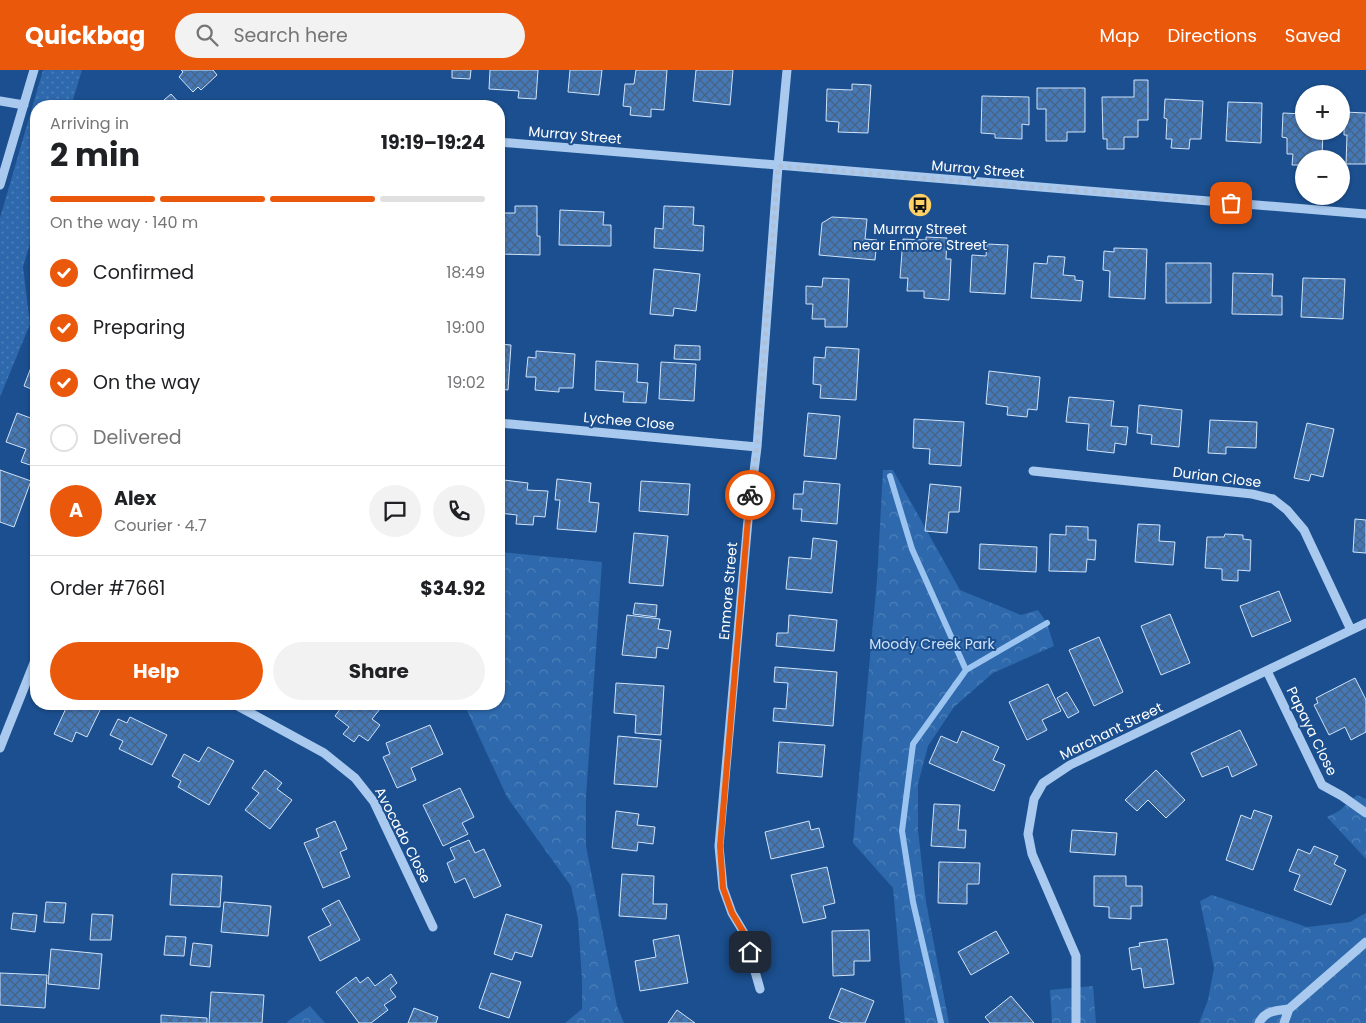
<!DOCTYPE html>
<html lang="en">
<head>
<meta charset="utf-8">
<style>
	body { margin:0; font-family:Poppins,sans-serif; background:#f2f2f2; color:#202124; height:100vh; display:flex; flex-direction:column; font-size:19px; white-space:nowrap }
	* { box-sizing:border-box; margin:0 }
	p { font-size:16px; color:#757577 }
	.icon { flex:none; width:28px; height:28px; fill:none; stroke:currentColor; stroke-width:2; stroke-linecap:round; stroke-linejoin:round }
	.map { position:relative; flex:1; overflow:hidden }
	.panel { position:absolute; left:30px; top:30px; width:475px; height:610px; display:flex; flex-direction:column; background:#fff; border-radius:20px; box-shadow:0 1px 4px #0004 }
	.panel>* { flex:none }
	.buttons { position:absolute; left:1295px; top:15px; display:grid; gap:10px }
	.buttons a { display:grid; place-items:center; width:55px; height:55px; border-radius:50%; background:#fff; box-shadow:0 1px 4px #0004; font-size:25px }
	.pin { position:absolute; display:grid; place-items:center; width:42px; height:42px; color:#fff; margin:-21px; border-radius:10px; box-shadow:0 2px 8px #0006 }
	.courier { position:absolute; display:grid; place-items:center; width:50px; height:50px; margin:-25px; border:4px solid #ea580c; border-radius:50%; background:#fff; color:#222; box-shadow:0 1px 6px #0007 }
	.head em { font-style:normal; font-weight:700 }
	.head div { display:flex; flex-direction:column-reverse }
	.head { display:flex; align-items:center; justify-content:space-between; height:85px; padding:0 20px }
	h1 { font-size:32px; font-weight:700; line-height:38px }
	.bar { display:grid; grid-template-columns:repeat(4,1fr); gap:8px 5px; align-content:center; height:60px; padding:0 20px }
	.bar i { height:6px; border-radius:4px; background:#e0e0e0 }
	.bar .on { background:#ea580c }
	.bar p { grid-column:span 4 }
	.line { display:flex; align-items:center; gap:12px; padding:0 20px; border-top:1px solid #e0e0e0 }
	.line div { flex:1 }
	.round { display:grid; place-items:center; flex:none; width:52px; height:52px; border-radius:26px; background:#f2f2f2 }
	ol { padding:0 20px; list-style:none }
	li { display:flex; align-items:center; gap:15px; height:55px }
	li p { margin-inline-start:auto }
	li .icon { padding:5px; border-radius:50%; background:#ea580c; color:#fff; stroke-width:4 }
	li:last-child { color:#757577 }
	li i { width:28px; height:28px; border:2px solid #e0e0e0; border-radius:50% }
	.cta { display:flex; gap:10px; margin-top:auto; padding:10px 20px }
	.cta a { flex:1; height:58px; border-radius:30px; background:#ea580c; color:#fff; font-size:20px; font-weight:700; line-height:58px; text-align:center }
	.cta a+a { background:#f2f2f2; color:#202124 }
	header { display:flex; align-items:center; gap:30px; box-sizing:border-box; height:70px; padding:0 25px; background:#ea580c; color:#fff }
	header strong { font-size:24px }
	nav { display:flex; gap:28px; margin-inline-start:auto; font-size:18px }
	.search { width:350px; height:45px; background:#f2f2f2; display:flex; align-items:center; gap:12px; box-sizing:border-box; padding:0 18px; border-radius:28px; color:#757577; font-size:19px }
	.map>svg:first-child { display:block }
</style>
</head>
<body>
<header>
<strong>Quickbag</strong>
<div class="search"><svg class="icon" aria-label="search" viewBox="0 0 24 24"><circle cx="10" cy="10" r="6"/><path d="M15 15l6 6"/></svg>Search here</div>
<nav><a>Map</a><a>Directions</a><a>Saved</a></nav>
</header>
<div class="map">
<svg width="1366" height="953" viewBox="0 0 1366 953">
	<defs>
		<pattern id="grass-dots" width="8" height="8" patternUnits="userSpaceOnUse" patternTransform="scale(1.25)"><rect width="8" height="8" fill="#2e69ad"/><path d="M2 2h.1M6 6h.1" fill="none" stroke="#4d80b9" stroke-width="1.8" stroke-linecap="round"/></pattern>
		<pattern id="park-crowns" width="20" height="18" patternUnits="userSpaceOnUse" patternTransform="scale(1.25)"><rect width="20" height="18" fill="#2e69ad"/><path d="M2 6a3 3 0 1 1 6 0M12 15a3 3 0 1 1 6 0" fill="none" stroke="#4d80b9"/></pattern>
		<pattern id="building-cross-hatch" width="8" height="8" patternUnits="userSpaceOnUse" patternTransform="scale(1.25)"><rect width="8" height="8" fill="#4478b7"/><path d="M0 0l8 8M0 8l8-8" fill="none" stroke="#486282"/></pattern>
	</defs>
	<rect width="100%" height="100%" fill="#1b4f8f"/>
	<path fill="url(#grass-dots)" d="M 43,0 L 82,0 L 71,36 L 36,36 L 36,154 L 23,197 L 30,254 L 0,327 L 0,148 Z"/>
	<path fill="url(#park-crowns)" d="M 883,400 L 893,400 L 960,520 L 1021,545 L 1038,540 L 1047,553 L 1054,576 L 993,603 L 954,637 L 928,676 L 918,714 L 918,760 L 926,832 L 949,953 L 905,953 L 893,818 L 853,773 L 877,510 Z
		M 499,482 L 602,492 L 586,727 L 586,776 L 617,936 L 624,953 L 565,953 L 582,939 L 582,910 L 578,849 L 571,816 L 507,727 L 464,634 L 499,634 Z
		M 1357,725 L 1366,729 L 1366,789 L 1327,747 L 1339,741 Z
		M 1212,825 L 1307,857 L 1350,852 L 1366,843 L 1366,953 L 1199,953 L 1208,930 L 1214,898 L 1200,831 Z
		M 1093,916 L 1096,953 L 1052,953 L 1050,920 Z
		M 310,936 L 325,953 L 287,953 L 288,951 Z"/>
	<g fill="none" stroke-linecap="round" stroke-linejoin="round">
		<path stroke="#9cc4f0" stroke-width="6" d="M 890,406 L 912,479 L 966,600
			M 941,953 L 913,832 L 902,761 L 913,674 L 966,600 L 1047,553"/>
	</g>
	<path fill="url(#building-cross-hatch)" stroke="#cfe3fa" d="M 181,0 L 213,0 L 217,5 L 201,20 L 198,17 L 193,22 L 179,7 L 183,2 Z
		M 452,0 L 471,0 L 470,9 L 452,8 Z
		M 490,0 L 538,0 L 536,29 L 518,28 L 519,21 L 489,19 Z
		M 570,0 L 602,0 L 599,25 L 568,22 Z
		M 636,0 L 667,0 L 664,40 L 651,39 L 651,47 L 630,45 L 631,37 L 623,36 L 625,14 L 634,14 Z
		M 696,0 L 733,0 L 730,35 L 693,31 Z
		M 1134,10 L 1148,10 L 1148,50 L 1138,50 L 1138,67 L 1124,67 L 1124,79 L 1107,79 L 1107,69 L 1103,69 L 1102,27 L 1134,27 Z
		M 852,14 L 871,15 L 868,63 L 838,62 L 839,52 L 826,51 L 827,19 L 852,20 Z
		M 1037,18 L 1085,18 L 1085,62 L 1067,62 L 1067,71 L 1046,71 L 1046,39 L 1037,39 Z
		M 171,24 L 182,36 L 157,36 Z
		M 982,26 L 1029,27 L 1029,55 L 1022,54 L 1022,69 L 995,68 L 995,64 L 981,63 Z
		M 1165,29 L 1203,31 L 1201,69 L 1190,69 L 1189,79 L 1171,78 L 1172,69 L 1166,69 L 1167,49 L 1164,48 Z
		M 1228,32 L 1262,33 L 1261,73 L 1226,71 Z
		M 1344,42 L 1366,43 L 1366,94 L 1346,94 L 1347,65 L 1344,65 Z
		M 1283,43 L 1304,44 L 1304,61 L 1323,61 L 1322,86 L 1312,86 L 1312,89 L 1304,89 L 1304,95 L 1292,95 L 1293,84 L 1287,84 L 1287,68 L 1282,67 Z
		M 515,136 L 537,136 L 537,166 L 540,166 L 540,185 L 499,184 L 499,143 L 515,143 Z
		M 664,136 L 694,137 L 693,155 L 704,156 L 703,181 L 654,178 L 655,158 L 663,159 Z
		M 560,140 L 604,142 L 603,155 L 611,155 L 611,176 L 559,175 Z
		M 832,147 L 867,149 L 865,169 L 877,170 L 875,190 L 819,185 L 822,153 Z
		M 926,167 L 947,168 L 946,189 L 951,189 L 949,230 L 924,228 L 924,221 L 907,221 L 908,208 L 900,208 L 903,169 L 926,170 Z
		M 987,174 L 1008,175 L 1005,224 L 970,222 L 972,185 L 986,186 Z
		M 1114,178 L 1147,179 L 1145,229 L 1109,227 L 1110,201 L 1103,200 L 1104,181 L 1114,182 Z
		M 1048,186 L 1065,187 L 1063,205 L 1075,206 L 1075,210 L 1083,211 L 1081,231 L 1031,228 L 1034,193 L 1047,194 Z
		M 1166,193 L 1211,193 L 1211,233 L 1166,233 Z
		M 654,199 L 700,204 L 696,241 L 674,238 L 673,246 L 650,244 Z
		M 1233,203 L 1273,204 L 1272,226 L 1282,226 L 1282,245 L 1232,244 Z
		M 823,208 L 849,209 L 847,257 L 825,257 L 825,249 L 812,249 L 813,234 L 806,234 L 806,216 L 822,217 Z
		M 1303,208 L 1345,209 L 1343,249 L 1301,247 Z
		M 499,274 L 511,275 L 508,320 L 499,319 Z
		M 675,275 L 700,276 L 700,290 L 674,289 Z
		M 826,277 L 859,279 L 856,330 L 820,328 L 821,315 L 813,314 L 814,287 L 825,288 Z
		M 536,281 L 575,284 L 573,318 L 559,318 L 559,322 L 535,320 L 536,307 L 526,307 L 528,287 L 536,288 Z
		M 36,284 L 36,321 L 24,316 Z
		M 596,291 L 638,294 L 637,312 L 648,313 L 646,333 L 623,332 L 624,322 L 595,320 Z
		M 661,292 L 696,294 L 694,331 L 659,329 Z
		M 989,301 L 1040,307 L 1037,340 L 1028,339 L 1027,347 L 1007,345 L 1008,337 L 986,334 Z
		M 1069,327 L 1114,331 L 1111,356 L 1128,357 L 1126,375 L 1115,373 L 1114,383 L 1087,380 L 1089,354 L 1066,352 Z
		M 1139,335 L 1182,340 L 1179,377 L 1151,374 L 1152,365 L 1137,363 Z
		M 17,343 L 36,350 L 36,397 L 21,392 L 26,379 L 6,372 Z
		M 808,343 L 840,346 L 836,389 L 804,386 Z
		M 914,349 L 964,352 L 961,396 L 929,394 L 930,379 L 913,378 Z
		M 1210,350 L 1257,352 L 1256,378 L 1226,377 L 1226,384 L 1208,383 Z
		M 1307,353 L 1334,359 L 1323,407 L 1311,404 L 1309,411 L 1294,408 Z
		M 0,400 L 31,411 L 14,457 L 0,452 Z
		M 557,409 L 591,413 L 589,432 L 599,433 L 596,462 L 557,459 L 560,430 L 555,430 Z
		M 504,410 L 528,413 L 527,420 L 548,421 L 545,447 L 534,446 L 533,455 L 516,454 L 517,445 L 499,443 L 499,414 L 503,415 Z
		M 641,411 L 690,414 L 688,445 L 639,441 Z
		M 804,411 L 840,414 L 837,454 L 801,451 L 802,439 L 793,439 L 794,424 L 803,424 Z
		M 930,414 L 961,417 L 959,442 L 949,442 L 947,463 L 925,461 Z
		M 1355,449 L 1366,450 L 1366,483 L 1353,482 Z
		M 1138,454 L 1160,455 L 1159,471 L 1175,472 L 1173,495 L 1135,492 Z
		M 1066,456 L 1088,457 L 1088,470 L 1096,470 L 1095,490 L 1087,489 L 1086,502 L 1049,501 L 1050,464 L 1066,465 Z
		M 634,463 L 668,466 L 663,516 L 629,513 Z
		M 1225,464 L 1243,465 L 1243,469 L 1251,470 L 1250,501 L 1238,500 L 1238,511 L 1222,510 L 1222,499 L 1205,498 L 1207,467 L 1224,467 Z
		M 813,468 L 837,471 L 832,523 L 786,519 L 789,487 L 811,489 Z
		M 980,474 L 1037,477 L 1036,502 L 979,499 Z
		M 1279,521 L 1291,551 L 1252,567 L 1240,536 Z
		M 635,533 L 657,535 L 656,547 L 633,544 Z
		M 1170,544 L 1190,593 L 1161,605 L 1141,556 Z
		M 627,545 L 660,549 L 658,559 L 671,561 L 668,579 L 657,577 L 656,588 L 622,585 Z
		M 789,545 L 837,550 L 834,581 L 776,576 L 777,563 L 788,563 Z
		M 1099,567 L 1123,622 L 1094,636 L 1069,580 Z
		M 775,597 L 837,602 L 833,656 L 773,651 L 774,638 L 786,639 L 788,613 L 774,612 Z
		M 1355,608 L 1366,630 L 1366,662 L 1351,670 L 1345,657 L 1329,665 L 1314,635 L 1318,633 L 1316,628 Z
		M 616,613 L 664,616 L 661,665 L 635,663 L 636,645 L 614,643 Z
		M 1048,614 L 1061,641 L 1042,650 L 1047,660 L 1027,670 L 1009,632 Z
		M 1067,622 L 1079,642 L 1068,648 L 1057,628 Z
		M 68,634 L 103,634 L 87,667 L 76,662 L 72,672 L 54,664 Z
		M 344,634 L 384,634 L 372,649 L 380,655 L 368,671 L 359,665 L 354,672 L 343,664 L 349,657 L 335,646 Z
		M 130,647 L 167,665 L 152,695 L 119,679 L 123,671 L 110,665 L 118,649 L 127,653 Z
		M 430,655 L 443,684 L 411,698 L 416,710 L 397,718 L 383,687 L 390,684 L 386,673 Z
		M 1240,660 L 1257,695 L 1232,707 L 1228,696 L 1202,707 L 1191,683 Z
		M 962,661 L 999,677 L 993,690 L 1005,695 L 994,721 L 929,693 L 941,666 L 957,673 Z
		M 618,666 L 661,670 L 657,717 L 614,714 Z
		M 779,672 L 825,675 L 822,707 L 777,703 Z
		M 208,677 L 234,691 L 209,735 L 178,717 L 181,711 L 172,706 L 184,684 L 199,692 Z
		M 265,700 L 282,713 L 277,719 L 292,730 L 270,759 L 245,740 L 259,723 L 252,718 Z
		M 1156,700 L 1185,730 L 1166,748 L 1148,730 L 1137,741 L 1125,730 Z
		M 460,718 L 474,747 L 462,753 L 468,764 L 443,776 L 423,735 Z
		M 934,734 L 960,735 L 958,760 L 966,760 L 965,778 L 931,776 Z
		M 1254,740 L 1272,746 L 1253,800 L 1226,790 L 1241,745 L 1251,749 Z
		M 616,741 L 639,744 L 637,755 L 655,757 L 653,774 L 638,772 L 637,781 L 612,778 Z
		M 335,751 L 347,779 L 340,782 L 350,807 L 323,818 L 304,773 L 319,767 L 316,759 Z
		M 809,751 L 811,760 L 819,758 L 824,777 L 771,789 L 765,762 Z
		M 1072,760 L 1117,763 L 1115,785 L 1070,782 Z
		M 469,770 L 475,783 L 484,779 L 501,816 L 474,828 L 465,808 L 455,813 L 447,793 L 455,789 L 450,778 Z
		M 1314,776 L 1338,786 L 1334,794 L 1346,800 L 1331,835 L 1294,820 L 1300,805 L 1289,801 L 1298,779 L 1310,784 Z
		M 939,792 L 980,793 L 979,814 L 967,814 L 967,834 L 938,833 Z
		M 827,797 L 835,833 L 823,836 L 826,848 L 803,853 L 791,805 Z
		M 172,804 L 222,806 L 220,837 L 170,835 Z
		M 622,804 L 654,806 L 653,834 L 667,834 L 666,849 L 619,846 Z
		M 1094,806 L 1126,806 L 1126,816 L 1142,816 L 1142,836 L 1131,836 L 1131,849 L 1109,848 L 1109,837 L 1094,836 Z
		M 339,830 L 360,870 L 320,891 L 308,867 L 331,855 L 322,839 Z
		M 46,832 L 66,833 L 64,853 L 44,852 Z
		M 224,832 L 271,836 L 268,866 L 221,862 Z
		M 13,843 L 37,845 L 35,862 L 11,859 Z
		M 92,844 L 113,845 L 111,870 L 90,870 Z
		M 506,844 L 542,855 L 532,887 L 515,882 L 512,890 L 494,884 Z
		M 869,860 L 870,891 L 854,891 L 854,905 L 833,906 L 832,861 Z
		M 996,861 L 1009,883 L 971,905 L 958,882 Z
		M 679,865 L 688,913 L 640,921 L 635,891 L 656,887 L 653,870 Z
		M 166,866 L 186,867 L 184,886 L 164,885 Z
		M 1167,869 L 1174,914 L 1144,918 L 1141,898 L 1132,900 L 1129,878 L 1140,876 L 1139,873 Z
		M 193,873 L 212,875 L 210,897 L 190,895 Z
		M 51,879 L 102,884 L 99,919 L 48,914 Z
		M 0,903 L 47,905 L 45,938 L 0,935 Z
		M 491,903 L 521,912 L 509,948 L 479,938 Z
		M 391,904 L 397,913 L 390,919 L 396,927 L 384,935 L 388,940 L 371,953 L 359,953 L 336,922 L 356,907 L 360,913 L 368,907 L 375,916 Z
		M 841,918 L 874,931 L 865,953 L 843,953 L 829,948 Z
		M 211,922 L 264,925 L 262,953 L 209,953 Z
		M 1011,926 L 1034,953 L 990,953 L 985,947 Z
		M 414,938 L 438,947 L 436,953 L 408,953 Z
		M 677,940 L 695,953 L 668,953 Z
		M 161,945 L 207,948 L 207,953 L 161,953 Z"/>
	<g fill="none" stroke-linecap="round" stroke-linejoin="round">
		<path stroke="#a9c9ee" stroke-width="9" d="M 0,31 L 24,35
			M 499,72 L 1366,144
			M 0,115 L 34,0
			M 499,353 L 757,377
			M 1033,401 L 1252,424 L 1273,429 L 1287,440 L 1304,460 L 1351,560
			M 1267,601 L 1322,715 L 1342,726 L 1366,743
			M 234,634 L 324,683 L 355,708 L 374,732 L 433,857
			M 0,678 L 36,588
			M 760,919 L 744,863 L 732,843 L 723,818 L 719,776 L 748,450 L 757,377 L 778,96 L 787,0
			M 1076,953 L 1076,886 L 1032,784 L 1028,764 L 1034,729 L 1043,713 L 1070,695 L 1366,553
			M 1259,953 C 1265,940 1276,941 1289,939
			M 1284,953 L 1289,939 L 1366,872"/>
	</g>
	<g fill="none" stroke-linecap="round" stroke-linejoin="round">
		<path stroke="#afc1d8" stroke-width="5" stroke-dasharray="0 9" d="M 750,425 L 757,377 L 778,96 L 1231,133"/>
		<path stroke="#ea580c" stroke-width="6" d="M 750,882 L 744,863 L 732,843 L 723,818 L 720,776 L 750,425"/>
	</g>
	<defs>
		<g id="bus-disc" transform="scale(1.25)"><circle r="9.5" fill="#ffd166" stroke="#1b4f8f"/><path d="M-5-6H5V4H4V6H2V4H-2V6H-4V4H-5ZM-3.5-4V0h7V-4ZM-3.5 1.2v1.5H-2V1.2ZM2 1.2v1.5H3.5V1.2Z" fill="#111"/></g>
	</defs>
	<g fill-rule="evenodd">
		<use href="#bus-disc" x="920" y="135"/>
	</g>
	<g text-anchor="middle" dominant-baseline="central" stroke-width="4" stroke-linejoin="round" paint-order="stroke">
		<g font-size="14" fill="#fff" stroke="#1b4f8f">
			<text transform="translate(575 65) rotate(5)">Murray Street</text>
			<text transform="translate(978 99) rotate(5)">Murray Street</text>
			<text transform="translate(629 351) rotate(5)">Lychee Close</text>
			<text transform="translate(1217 407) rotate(7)">Durian Close</text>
			<text transform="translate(728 521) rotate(-85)">Enmore Street</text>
			<text transform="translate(1111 661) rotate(-26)">Marchant Street</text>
			<text transform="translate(1312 661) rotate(64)">Papaya Close</text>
			<text transform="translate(403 765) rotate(63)">Avocado Close</text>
		</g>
		<g font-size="14" fill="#fff" stroke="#1b4f8f">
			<text x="920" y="159">Murray Street<tspan x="920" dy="16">near Enmore Street</tspan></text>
		</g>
		<g font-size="14" fill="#cfe3fa" stroke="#1b4f8f">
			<text x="932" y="574">Moody Creek Park</text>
		</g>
	</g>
</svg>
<div class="buttons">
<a>+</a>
<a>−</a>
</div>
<div class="pin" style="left:1231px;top:133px;background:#ea580c"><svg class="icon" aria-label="bag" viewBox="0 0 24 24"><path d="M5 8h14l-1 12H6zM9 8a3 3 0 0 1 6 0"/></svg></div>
<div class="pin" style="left:750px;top:882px;background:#1f2937"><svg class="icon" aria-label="home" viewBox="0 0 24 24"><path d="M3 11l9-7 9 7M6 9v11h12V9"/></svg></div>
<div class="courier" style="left:750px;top:425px"><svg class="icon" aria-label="bike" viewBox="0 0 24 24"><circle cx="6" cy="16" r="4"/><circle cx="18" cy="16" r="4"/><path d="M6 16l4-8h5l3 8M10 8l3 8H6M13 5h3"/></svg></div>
<section class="panel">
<div class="head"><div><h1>2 min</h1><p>Arriving in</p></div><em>19:19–19:24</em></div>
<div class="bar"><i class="on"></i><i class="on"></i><i class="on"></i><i></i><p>On the way · 140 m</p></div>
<ol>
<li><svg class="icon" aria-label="check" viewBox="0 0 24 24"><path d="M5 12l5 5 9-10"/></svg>Confirmed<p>18:49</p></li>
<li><svg class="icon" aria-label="check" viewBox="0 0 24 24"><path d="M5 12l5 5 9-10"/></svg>Preparing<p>19:00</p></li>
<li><svg class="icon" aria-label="check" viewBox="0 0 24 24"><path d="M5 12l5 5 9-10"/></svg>On the way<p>19:02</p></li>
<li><i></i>Delivered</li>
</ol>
<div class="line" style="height:90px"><b class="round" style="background:#ea580c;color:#fff">A</b><div><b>Alex</b><p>Courier · 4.7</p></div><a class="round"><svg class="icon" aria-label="chat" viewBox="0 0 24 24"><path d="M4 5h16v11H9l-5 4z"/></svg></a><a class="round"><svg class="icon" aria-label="phone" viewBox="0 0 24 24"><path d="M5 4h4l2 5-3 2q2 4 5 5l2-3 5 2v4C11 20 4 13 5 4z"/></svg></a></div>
<div class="line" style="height:65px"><div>Order #7661</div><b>$34.92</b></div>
<div class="cta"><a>Help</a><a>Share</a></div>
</section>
</div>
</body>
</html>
